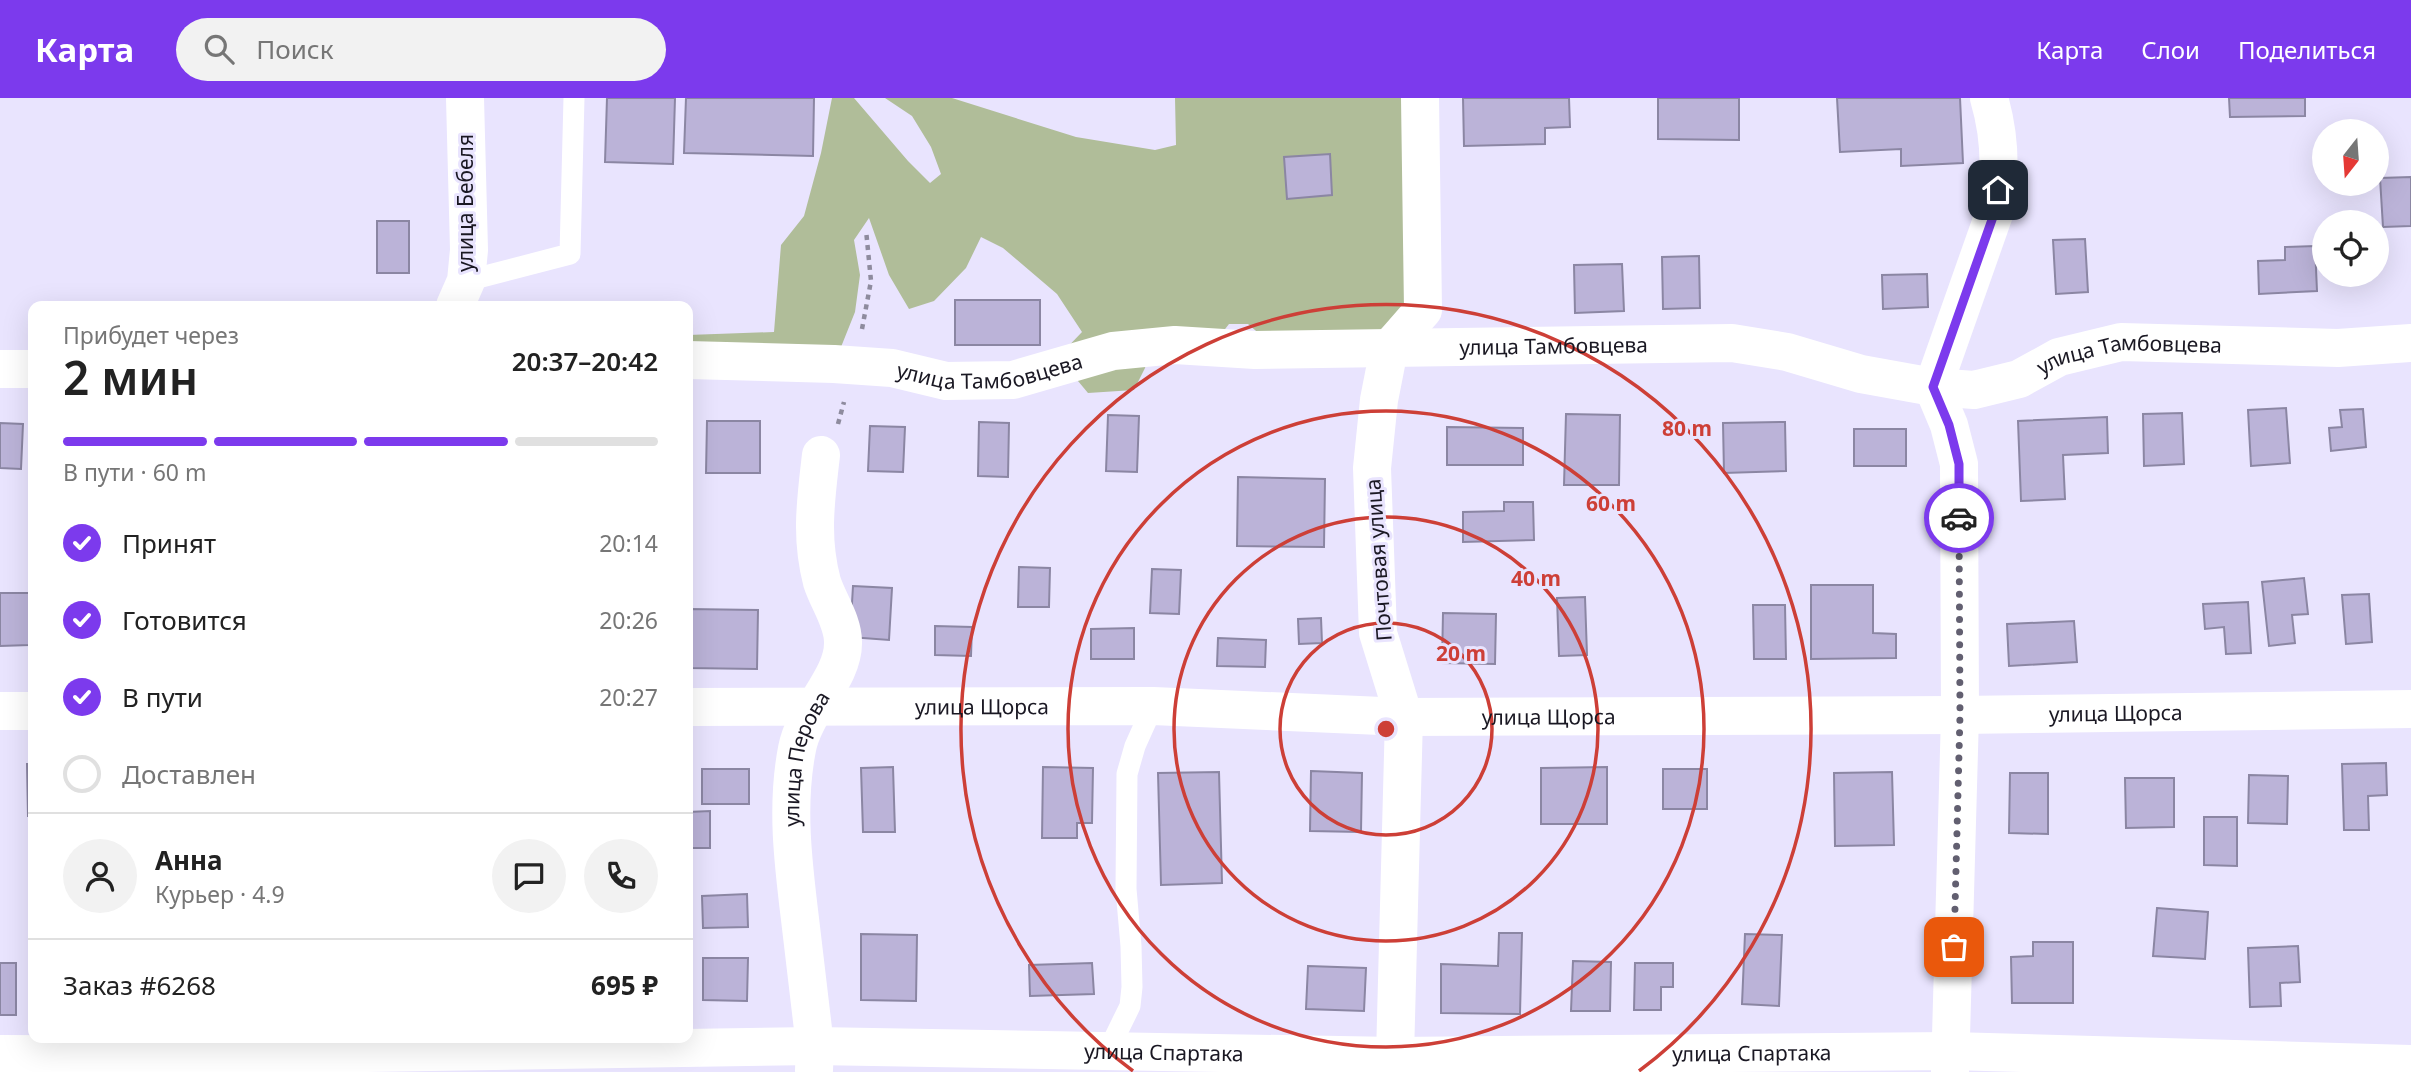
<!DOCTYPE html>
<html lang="ru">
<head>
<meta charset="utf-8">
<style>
	body { margin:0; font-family:"Noto Sans",sans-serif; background:#f2f2f2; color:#222; height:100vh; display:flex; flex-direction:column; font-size:26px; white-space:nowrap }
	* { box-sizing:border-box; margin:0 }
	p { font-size:23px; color:#767676 }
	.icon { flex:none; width:38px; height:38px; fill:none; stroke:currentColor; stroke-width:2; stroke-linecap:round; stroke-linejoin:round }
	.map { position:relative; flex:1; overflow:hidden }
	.sheet { position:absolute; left:28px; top:203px; width:665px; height:742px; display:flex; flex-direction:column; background:#fff; border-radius:14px; box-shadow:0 7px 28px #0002 }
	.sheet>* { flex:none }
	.needle { width:46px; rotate:197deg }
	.fabs { position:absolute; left:2312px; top:21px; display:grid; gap:14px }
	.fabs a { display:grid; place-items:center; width:77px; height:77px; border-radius:50%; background:#fff; box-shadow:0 7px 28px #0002; font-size:35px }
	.pin { position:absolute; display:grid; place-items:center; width:60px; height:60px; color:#fff; margin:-30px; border-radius:14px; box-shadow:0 4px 10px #0006 }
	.courier { position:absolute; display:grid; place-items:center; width:70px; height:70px; margin:-35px; border:5px solid #7c3aed; border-radius:50%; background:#fff; color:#222; box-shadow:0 2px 9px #0007 }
	.headline em { font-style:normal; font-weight:600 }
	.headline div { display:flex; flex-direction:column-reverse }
	.headline { display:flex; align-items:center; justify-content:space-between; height:119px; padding:0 35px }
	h1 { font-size:46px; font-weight:600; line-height:52px }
	.bar { display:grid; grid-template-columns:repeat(4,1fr); gap:10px 7px; align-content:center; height:84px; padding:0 35px }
	.bar i { height:9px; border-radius:5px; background:#e0e0e0 }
	.bar .current { background:#7c3aed }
	.bar p { grid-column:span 4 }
	.line { display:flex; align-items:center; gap:18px; padding:0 35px; border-top:2px solid #e0e0e0 }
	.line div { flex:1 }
	.round { display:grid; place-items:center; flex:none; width:74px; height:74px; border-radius:37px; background:#f2f2f2 }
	ol { padding:0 35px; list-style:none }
	li { display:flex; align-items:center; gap:21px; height:77px }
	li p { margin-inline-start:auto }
	li .icon { padding:7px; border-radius:50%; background:#7c3aed; color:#fff; stroke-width:4 }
	li:last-child { color:#767676 }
	li i { width:38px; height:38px; border:4px solid #e0e0e0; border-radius:50% }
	header { display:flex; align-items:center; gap:42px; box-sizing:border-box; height:98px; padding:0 35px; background:#7c3aed; color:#fff }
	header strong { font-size:33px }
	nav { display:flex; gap:38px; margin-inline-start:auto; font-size:24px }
	.search { width:490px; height:63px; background:#f2f2f2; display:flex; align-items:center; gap:18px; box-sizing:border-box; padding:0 24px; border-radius:38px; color:#767676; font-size:26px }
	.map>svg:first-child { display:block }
</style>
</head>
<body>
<header>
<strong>Карта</strong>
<div class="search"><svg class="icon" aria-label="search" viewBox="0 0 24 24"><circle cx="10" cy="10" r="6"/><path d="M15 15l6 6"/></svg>Поиск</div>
<nav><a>Карта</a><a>Слои</a><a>Поделиться</a></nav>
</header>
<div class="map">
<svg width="2411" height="974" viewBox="0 0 2411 974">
	<rect width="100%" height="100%" fill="#e9e4fe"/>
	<path fill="#b0bd99" d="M 832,0 L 854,0 L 908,63 L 930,85 L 941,76 L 931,49 L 912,18 L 885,0 L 952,0 L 1076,39 L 1155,52 L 1176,47 L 1175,0 L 1404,0 L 1406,209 L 1379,233 L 1263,239 L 1248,226 L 1229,226 L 1222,235 L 1152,241 L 1145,270 L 1134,292 L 1088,295 L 1058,259 L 1082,234 L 1057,196 L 1003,150 L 981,139 L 966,170 L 934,203 L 909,211 L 889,177 L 869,120 L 854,142 L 860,177 L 855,214 L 841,249 L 688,252 L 688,237 L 774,234 L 781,147 L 804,118 L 821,55 Z"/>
	<path fill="#bbb3d8" stroke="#8b86a3" stroke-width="2" d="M 607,0 L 675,0 L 673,66 L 605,64 Z
		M 686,0 L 814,0 L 813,58 L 684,55 Z
		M 1463,0 L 1569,0 L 1570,29 L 1545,30 L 1545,46 L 1464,48 Z
		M 1658,0 L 1739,0 L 1739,42 L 1658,41 Z
		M 1837,0 L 1960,0 L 1963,65 L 1901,68 L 1901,51 L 1840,54 Z
		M 2229,0 L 2305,0 L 2305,18 L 2230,19 Z
		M 1330,56 L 1332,97 L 1287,101 L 1284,59 Z
		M 2411,79 L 2411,128 L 2383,129 L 2380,80 Z
		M 377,123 L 409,123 L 409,175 L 377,175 Z
		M 2085,141 L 2088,194 L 2056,196 L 2053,142 Z
		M 2315,148 L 2317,193 L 2259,196 L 2258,163 L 2285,162 L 2285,149 Z
		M 1699,158 L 1700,210 L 1663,211 L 1662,159 Z
		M 1622,166 L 1624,213 L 1575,215 L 1574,167 Z
		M 1927,176 L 1928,209 L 1883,211 L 1882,177 Z
		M 955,202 L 1040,202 L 1040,247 L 955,247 Z
		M 2286,310 L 2290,365 L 2251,368 L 2248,312 Z
		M 2363,311 L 2366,349 L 2331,353 L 2329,330 L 2342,329 L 2340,312 Z
		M 2182,315 L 2184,366 L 2144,368 L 2143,316 Z
		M 1566,316 L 1620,317 L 1619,387 L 1564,387 Z
		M 1108,317 L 1139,318 L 1137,374 L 1106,373 Z
		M 2107,319 L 2108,355 L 2063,357 L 2065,401 L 2021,403 L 2018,323 Z
		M 707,323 L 760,323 L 760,375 L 706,375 Z
		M 979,324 L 1009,325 L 1008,379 L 978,378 Z
		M 1785,324 L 1786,373 L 1724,375 L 1723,325 Z
		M 0,325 L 23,326 L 21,371 L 0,370 Z
		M 870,328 L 905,329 L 903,374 L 868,373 Z
		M 1447,329 L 1523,330 L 1523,367 L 1447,367 Z
		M 1854,331 L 1906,331 L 1906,368 L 1854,368 Z
		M 1238,379 L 1325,381 L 1324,449 L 1237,448 Z
		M 1504,404 L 1533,404 L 1534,442 L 1463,444 L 1463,414 L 1504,413 Z
		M 1019,469 L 1050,470 L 1049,509 L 1018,509 Z
		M 1152,471 L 1181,472 L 1179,516 L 1150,515 Z
		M 2304,480 L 2308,516 L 2292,517 L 2295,545 L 2269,548 L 2262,484 Z
		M 1811,487 L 1873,487 L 1873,535 L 1896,536 L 1896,560 L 1811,561 Z
		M 853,488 L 892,490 L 889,542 L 850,539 Z
		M 0,495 L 29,495 L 29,547 L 0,548 Z
		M 2369,496 L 2372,544 L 2346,546 L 2342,497 Z
		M 1585,499 L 1587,557 L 1559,558 L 1557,500 Z
		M 2248,504 L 2251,555 L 2226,556 L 2224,529 L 2205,531 L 2203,506 Z
		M 1753,507 L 1785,507 L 1786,561 L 1754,561 Z
		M 688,511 L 758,512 L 757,571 L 688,570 Z
		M 1443,515 L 1496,516 L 1495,566 L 1442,565 Z
		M 1321,520 L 1322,545 L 1299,546 L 1298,521 Z
		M 2074,523 L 2077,564 L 2009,568 L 2007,526 Z
		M 935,528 L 972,529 L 971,558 L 935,557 Z
		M 1134,530 L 1134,561 L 1091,561 L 1091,531 Z
		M 1218,540 L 1266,542 L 1265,569 L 1217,568 Z
		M 2386,665 L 2387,697 L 2368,698 L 2369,732 L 2344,732 L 2342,666 Z
		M 27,666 L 33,666 L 33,718 L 28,718 Z
		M 893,669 L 895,734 L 863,734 L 861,670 Z
		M 1043,669 L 1093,670 L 1092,725 L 1077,725 L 1077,740 L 1042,740 Z
		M 1607,669 L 1607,726 L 1541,726 L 1541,670 Z
		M 702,671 L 749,671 L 749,706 L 702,706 Z
		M 1663,671 L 1707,671 L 1707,711 L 1663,711 Z
		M 1311,673 L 1362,675 L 1361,734 L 1310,733 Z
		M 1219,674 L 1222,785 L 1161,787 L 1158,675 Z
		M 1892,674 L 1894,747 L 1835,748 L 1834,675 Z
		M 2010,675 L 2048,675 L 2048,736 L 2009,735 Z
		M 2249,677 L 2288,678 L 2287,726 L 2248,725 Z
		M 2125,680 L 2174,680 L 2174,729 L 2126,730 Z
		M 710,713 L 710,750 L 688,750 L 688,714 Z
		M 2204,719 L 2237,719 L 2237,768 L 2204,767 Z
		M 747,796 L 748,829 L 703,830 L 702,798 Z
		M 2157,810 L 2208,814 L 2205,861 L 2153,858 Z
		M 1499,835 L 1522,835 L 1520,916 L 1441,915 L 1441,866 L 1498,868 Z
		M 861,836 L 917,837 L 916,903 L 861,902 Z
		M 1745,836 L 1782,837 L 1779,908 L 1742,906 Z
		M 2033,844 L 2073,844 L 2073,905 L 2012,905 L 2011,859 L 2033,858 Z
		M 2298,848 L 2300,884 L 2280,885 L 2281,908 L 2250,909 L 2248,850 Z
		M 703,860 L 748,860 L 747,903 L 703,902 Z
		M 1573,863 L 1611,864 L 1610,913 L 1571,913 Z
		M 0,865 L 16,865 L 16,917 L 0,917 Z
		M 1092,865 L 1094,896 L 1030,898 L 1029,867 Z
		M 1635,865 L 1673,865 L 1673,889 L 1661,889 L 1661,912 L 1634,912 Z
		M 1308,868 L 1366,870 L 1364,913 L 1306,911 Z"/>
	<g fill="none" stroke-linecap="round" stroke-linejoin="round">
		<path stroke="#8e8b9e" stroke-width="4.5" stroke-dasharray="5 5" stroke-linecap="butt" d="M 862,231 L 871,183 L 866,132
			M 838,326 L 844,304"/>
		<path stroke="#fff" stroke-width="21" d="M 466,183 L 570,156 L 574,0
			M 1108,953 L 1130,908 L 1132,889 L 1131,848 L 1126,791 L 1127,676 L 1135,648 L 1153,608"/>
		<g stroke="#fff" stroke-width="38">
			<path d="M 455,208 L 466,183 L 469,152 L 465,0"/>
			<path id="s1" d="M 688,262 L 834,266 L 892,270 L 946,283 L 1013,282 L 1113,253 L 1175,247 L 1255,252 L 1732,245 L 1787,254 L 1861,276 L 1933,289 L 1974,292 L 2019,281 L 2059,259 L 2121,244 L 2338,250 L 2411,245"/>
			<path d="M 0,271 L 33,271"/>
			<path id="s2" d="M 688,609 L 1153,608 L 1404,619 L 1960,617 L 2411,611"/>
			<path d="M 0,613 L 33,613"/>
			<path id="s3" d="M 0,956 L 238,957 L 815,948 L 1395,958 L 1951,953 L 2411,966"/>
			<path id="s4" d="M 814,972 L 815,948 C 810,906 805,863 800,821 C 793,764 786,707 797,651 C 804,612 844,580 843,544 C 843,523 828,503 822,484 C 810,439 816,401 821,357"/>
			<path d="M 1384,974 L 1395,958 L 1404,619 L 1378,535 L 1372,370 L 1379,302 L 1389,251 L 1423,212 L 1420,0"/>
			<path d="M 1950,974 L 1960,617 L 1959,366 L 1949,327 L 1933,289 L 1994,116 C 2001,78 2000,37 1989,0"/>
		</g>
	</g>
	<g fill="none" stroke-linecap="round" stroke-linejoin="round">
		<path stroke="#625f70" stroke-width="7" stroke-dasharray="0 12.6" d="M 1954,849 L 1960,617 L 1959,420"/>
		<path stroke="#7c3aed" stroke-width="9" d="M 1959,420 L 1959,366 L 1949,327 L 1933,289 L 1994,116 L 1998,92"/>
	</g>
	<g fill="none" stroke="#cd3f37" stroke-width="3.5">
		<circle cx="1386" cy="631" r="106"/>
		<circle cx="1386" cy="631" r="212"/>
		<circle cx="1386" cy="631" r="318"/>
		<path d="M1133 973A425 425 0 1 1 1639 973"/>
	</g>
	<g text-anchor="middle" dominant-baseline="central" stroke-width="6" stroke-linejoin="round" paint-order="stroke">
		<g font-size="21" fill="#1a1823" stroke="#e9e4fe">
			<text transform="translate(465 105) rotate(-90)">улица Бебеля</text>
			<text stroke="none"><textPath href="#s1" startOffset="872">улица Тамбовцева</textPath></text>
			<text stroke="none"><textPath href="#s1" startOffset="1460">улица Тамбовцева</textPath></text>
			<text stroke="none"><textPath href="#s1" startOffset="304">улица Тамбовцева</textPath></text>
			<text transform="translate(1378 462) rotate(-94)">Почтовая улица</text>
			<text stroke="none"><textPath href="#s2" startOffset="294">улица Щорса</textPath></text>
			<text stroke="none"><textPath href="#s2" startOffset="1428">улица Щорса</textPath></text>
			<text stroke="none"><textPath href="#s2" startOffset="861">улица Щорса</textPath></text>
			<text stroke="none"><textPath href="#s4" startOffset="315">улица Перова</textPath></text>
			<text stroke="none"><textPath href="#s3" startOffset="1164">улица Спартака</textPath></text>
			<text stroke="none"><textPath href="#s3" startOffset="1752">улица Спартака</textPath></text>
		</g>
	</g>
	<circle cx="1386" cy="631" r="10" fill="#cd3f37" stroke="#e9e4fe" stroke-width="3.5"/>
	<g font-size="21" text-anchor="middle" font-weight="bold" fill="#cd3f37" stroke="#e9e4fe" stroke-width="6" stroke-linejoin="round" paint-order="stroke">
		<text x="1687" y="338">80 m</text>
		<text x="1611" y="413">60 m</text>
		<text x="1536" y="488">40 m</text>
		<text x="1461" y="563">20 m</text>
	</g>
</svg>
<div class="fabs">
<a><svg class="needle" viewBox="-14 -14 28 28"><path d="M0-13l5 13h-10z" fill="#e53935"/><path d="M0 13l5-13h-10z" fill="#767676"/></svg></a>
<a><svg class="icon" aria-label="locate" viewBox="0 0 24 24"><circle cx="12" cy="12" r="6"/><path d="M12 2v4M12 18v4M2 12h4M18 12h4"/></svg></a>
</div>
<div class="pin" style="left:1954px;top:849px;background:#ea580c"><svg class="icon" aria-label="bag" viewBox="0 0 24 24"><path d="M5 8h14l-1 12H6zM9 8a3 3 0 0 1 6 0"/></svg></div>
<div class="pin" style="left:1998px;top:92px;background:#1f2937"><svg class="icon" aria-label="home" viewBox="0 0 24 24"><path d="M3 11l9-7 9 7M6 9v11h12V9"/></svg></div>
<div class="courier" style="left:1959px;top:420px"><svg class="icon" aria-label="car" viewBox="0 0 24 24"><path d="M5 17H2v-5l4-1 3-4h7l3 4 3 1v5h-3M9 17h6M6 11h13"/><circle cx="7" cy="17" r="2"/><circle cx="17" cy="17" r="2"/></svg></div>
<section class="sheet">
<div class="headline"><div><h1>2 мин</h1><p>Прибудет через</p></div><em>20:37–20:42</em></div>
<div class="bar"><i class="current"></i><i class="current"></i><i class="current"></i><i></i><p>В пути · 60 m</p></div>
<ol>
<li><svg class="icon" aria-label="check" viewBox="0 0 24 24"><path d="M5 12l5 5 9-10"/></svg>Принят<p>20:14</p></li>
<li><svg class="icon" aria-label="check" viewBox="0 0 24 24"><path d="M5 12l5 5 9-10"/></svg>Готовится<p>20:26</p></li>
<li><svg class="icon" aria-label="check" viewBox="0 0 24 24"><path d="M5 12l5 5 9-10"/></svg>В пути<p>20:27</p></li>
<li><i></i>Доставлен</li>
</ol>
<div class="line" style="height:126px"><a class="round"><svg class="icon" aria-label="person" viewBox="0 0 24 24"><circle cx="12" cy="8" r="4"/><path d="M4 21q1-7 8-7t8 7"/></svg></a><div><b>Анна</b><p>Курьер · 4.9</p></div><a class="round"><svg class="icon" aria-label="chat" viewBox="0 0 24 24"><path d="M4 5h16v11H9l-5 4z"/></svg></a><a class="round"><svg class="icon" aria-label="phone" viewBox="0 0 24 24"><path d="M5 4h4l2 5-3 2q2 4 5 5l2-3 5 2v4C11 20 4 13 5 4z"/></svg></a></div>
<div class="line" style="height:91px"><div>Заказ #6268</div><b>695 ₽</b></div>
</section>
</div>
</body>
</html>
